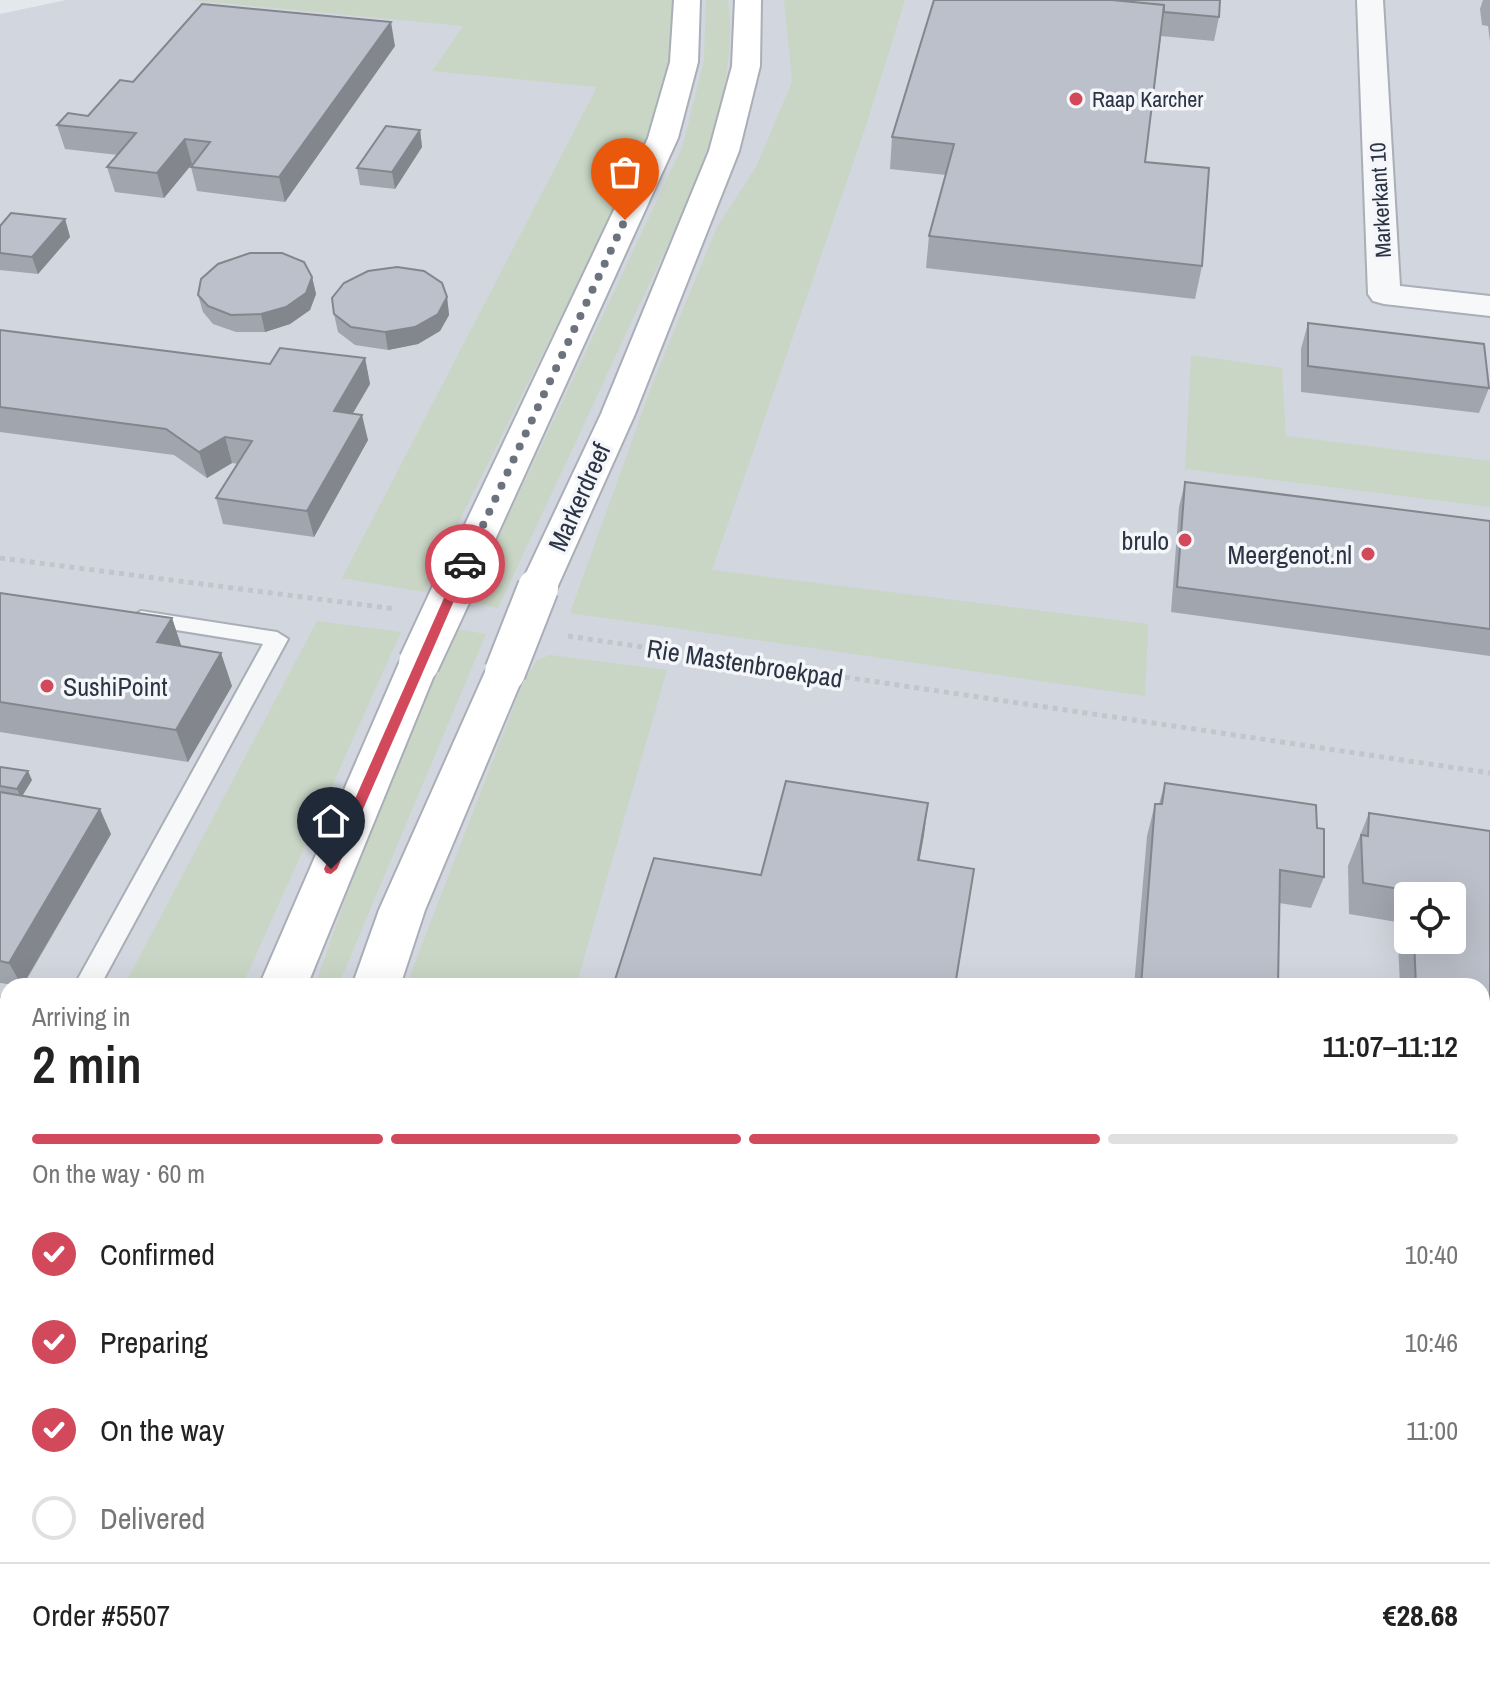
<!DOCTYPE html>
<html lang="en">
<head>
<meta charset="utf-8">
<style>
	body { margin:0; font-family:"Archivo Narrow",sans-serif; background:#f6f6f6; color:#222; height:100vh; display:flex; flex-direction:column; font-size:30px; white-space:nowrap }
	* { box-sizing:border-box; margin:0 }
	p { font-size:26px; color:#767676 }
	.icon { flex:none; width:44px; height:44px; fill:none; stroke:currentColor; stroke-width:2; stroke-linecap:round; stroke-linejoin:round }
	.map { position:relative; flex:1; overflow:hidden }
	.details { position:absolute; left:0px; top:978px; width:1490px; height:704px; display:flex; flex-direction:column; background:#fff; border-radius:24px 24px 0 0; box-shadow:0 8px 32px #0002 }
	.details>* { flex:none }
	.buttons { position:absolute; left:1394px; top:882px; display:grid; gap:16px }
	.buttons a { display:grid; place-items:center; width:72px; height:72px; border-radius:8px; background:#fff; box-shadow:0 8px 32px #0002; font-size:40px }
	.pin { position:absolute; display:grid; place-items:center; width:68px; height:68px; color:#fff; margin:-82px -34px; border-radius:50% 50% 50% 0; rotate:-45deg; box-shadow:0 0 8px #0007 }
	.pin .icon { rotate:45deg }
	.courier { position:absolute; display:grid; place-items:center; width:80px; height:80px; margin:-40px; border:6px solid #d1495b; border-radius:50%; background:#fff; color:#222; box-shadow:0 2px 10px #0007 }
	.summary em { font-style:normal; font-weight:600 }
	.summary div { display:flex; flex-direction:column-reverse }
	.summary { display:flex; align-items:center; justify-content:space-between; height:136px; padding:0 32px }
	h1 { font-size:52px; font-weight:600; line-height:60px }
	.bar { display:grid; grid-template-columns:repeat(4,1fr); gap:12px 8px; align-content:center; height:96px; padding:0 32px }
	.bar i { height:10px; border-radius:6px; background:#e0e0e0 }
	.bar .selected { background:#d1495b }
	.bar p { grid-column:span 4 }
	.line { display:flex; align-items:center; gap:20px; padding:0 32px; border-top:2px solid #e0e0e0 }
	.line div { flex:1 }
	ol { padding:0 32px; list-style:none }
	li { display:flex; align-items:center; gap:24px; height:88px }
	li p { margin-inline-start:auto }
	li .icon { padding:8px; border-radius:50%; background:#d1495b; color:#fff; stroke-width:4 }
	li:last-child { color:#767676 }
	li i { width:44px; height:44px; border:4px solid #e0e0e0; border-radius:50% }
	.map>svg:first-child { display:block }
</style>
</head>
<body>
<div class="map">
<svg width="1490" height="1682" viewBox="0 0 1490 1682">
	<rect width="100%" height="100%" fill="#e4e7ec"/>
	<path fill="#d2d6de" fill-rule="evenodd" d="M 66,0 L 1490,0 L 1490,1682 L 0,1682 L 0,14 ZM 1408,896 L 1452,896 L 1452,940 L 1408,940 ZM 8,986 L 1482,986 L 1482,1674 L 8,1674 Z"/>
	<path fill="#c9d6c5" d="M 191,0 L 672,0 L 673,58 L 634,170 L 424,592 L 342,578 L 597,87 L 432,71 L 463,26 Z
		M 706,0 L 728,0 C 743,106 672,233 629,327 C 586,421 542,514 498,608 L 468,602 L 683,145 L 704,60 Z
		M 784,0 L 905,0 L 866,126 L 712,570 L 1148,624 L 1145,696 L 570,613 L 653,382 L 717,227 L 756,167 L 792,82 Z
		M 1191,355 L 1282,368 L 1286,436 L 1490,461 L 1490,507 L 1185,469 Z
		M 317,621 L 401,632 L 242,986 L 124,986 Z
		M 456,629 L 486,634 L 338,986 L 315,986 L 379,801 Z
		M 550,655 L 667,670 L 576,986 L 406,986 L 522,685 L 537,660 Z
		M 8,1205 L 8,1573 L 0,1579 L 0,1220 Z
		M 457,1674 L 746,1674 L 727,1682 L 428,1682 Z"/>
	<g fill="none" stroke-linecap="round" stroke-linejoin="round">
		<g stroke="#a9aeb7" stroke-width="4">
			<path id="service" d="M 141,611 L 277,632 L 288,639 L 100,986 L 74,986 L 263,644 L 133,623 L 130,618 Z
				M 0,998 L 8,999 L 8,1021 L 0,1020 Z
				M 8,1118 L 8,1153 L 0,1156 L 0,1121 Z"/>
		</g>
		<g stroke="#a9aeb7" stroke-width="4">
			<path id="minor" d="M 1357,0 L 1383,0 L 1400,286 L 1490,296 L 1490,316 L 1384,304 L 1373,301 L 1368,294 Z
				M 1490,1314 L 1490,1366 L 1482,1369 L 1482,1317 Z
				M 8,1584 L 8,1644 L 0,1646 L 0,1586 Z
				M 194,1674 L 295,1674 L 291,1682 L 191,1682 Z
				M 1383,1674 L 1447,1674 L 1450,1682 L 1387,1682 Z"/>
		</g>
		<g stroke="#a9aeb7" stroke-width="4">
			<path id="secondary" d="M 674,0 L 700,0 L 698,62 L 678,138 L 479,575 L 474,584 L 460,588 L 446,584 L 441,575 L 648,138 L 670,62 Z
				M 735,0 L 761,0 L 760,66 L 739,151 L 635,414 L 557,588 L 552,597 L 538,601 L 524,597 L 519,588 L 601,414 L 709,151 L 732,66 Z
				M 419,649 L 433,653 L 439,663 L 307,986 L 259,986 L 399,663 L 405,653 Z
				M 505,658 L 519,662 L 525,672 L 425,910 L 400,986 L 352,986 L 379,910 L 485,672 L 491,662 Z
				M 67,1674 L 129,1674 L 128,1682 L 66,1682 Z
				M 188,1674 L 250,1674 L 249,1682 L 187,1682 Z"/>
		</g>
		<path stroke="#c2c5cb" stroke-width="5" stroke-dasharray="5 5" stroke-linecap="butt" d="M 0,558 L 396,609
			M 568,636 L 1490,773"/>
		<path stroke="#c2c5cb" stroke-width="6" stroke-dasharray="7 7" stroke-linecap="butt" d="M 1482,1277 L 1490,1274
			M 1482,1639 L 1490,1653"/>
		<use href="#service" fill="#f7f8fa" fill-rule="evenodd"/>
		<use href="#minor" fill="#f7f8fa" fill-rule="evenodd"/>
		<use href="#secondary" fill="#fff" fill-rule="evenodd"/>
		<g stroke="#a9aeb7" stroke-width="44" stroke-linecap="butt">
			<path id="secondary-bridge" d="M 419,663 L 460,575
				M 505,672 L 538,588"/>
		</g>
		<use href="#secondary-bridge" stroke="#fff" stroke-width="40"/>
	</g>
	<path fill="#a1a5ae" fill-rule="evenodd" d="M 934,0 L 1220,0 L 1219,17 L 1214,41 L 1161,36 L 1145,162 L 1202,266 L 1195,299 L 926,268 L 929,236 L 946,175 L 890,169 L 892,137 Z
		M 1483,0 L 1490,0 L 1490,42 L 1488,26 L 1482,25 L 1480,9 Z
		M 395,46 L 285,202 L 197,191 L 191,167 L 193,164 L 192,164 L 164,198 L 115,192 L 107,167 L 118,155 L 65,149 L 57,125 L 88,116 L 133,82 Z
		M 420,130 L 422,147 L 395,189 L 360,185 L 357,168 Z
		M 65,219 L 70,237 L 38,274 L 0,270 L 0,226 Z
		M 312,277 L 316,294 L 310,310 L 290,324 L 265,332 L 236,332 L 213,324 L 203,312 L 198,295 Z
		M 447,297 L 449,315 L 440,331 L 418,344 L 388,350 L 355,345 L 338,332 L 334,314 Z
		M 1308,323 L 1489,388 L 1479,413 L 1301,392 L 1301,349 Z
		M 0,330 L 270,364 L 365,358 L 370,384 L 353,413 L 368,440 L 314,537 L 223,524 L 216,498 L 238,464 L 232,463 L 207,478 L 174,455 L 0,432 Z
		M 1185,482 L 1490,521 L 1490,656 L 1171,612 L 1179,507 Z
		M 0,593 L 172,618 L 181,646 L 232,686 L 188,762 L 0,732 Z
		M 0,767 L 32,780 L 22,796 L 111,834 L 23,986 L 0,983 Z
		M 1165,783 L 1317,828 L 1324,877 L 1311,908 L 1279,903 L 1278,986 L 1134,986 L 1147,836 L 1155,804 L 1159,804 Z
		M 1369,813 L 1490,831 L 1490,1225 L 1482,1228 L 1482,986 L 1400,986 L 1397,922 L 1349,914 L 1348,866 ZM 1408,896 L 1452,896 L 1452,940 L 1408,940 Z
		M 1490,1487 L 1490,1544 L 1482,1531 L 1482,1513 L 1486,1492 Z"/>
	<path fill="#83868d" d="M 391,22 L 395,46 L 285,202 L 279,177 Z
		M 420,130 L 422,147 L 395,189 L 392,172 Z
		M 185,139 L 192,164 L 164,198 L 157,173 Z
		M 65,219 L 70,237 L 38,274 L 32,257 Z
		M 312,277 L 316,294 L 310,310 L 290,324 L 265,332 L 261,314 Z
		M 447,297 L 449,315 L 440,331 L 418,344 L 388,350 L 385,332 Z
		M 365,358 L 370,384 L 339,437 L 334,411 Z
		M 362,415 L 368,440 L 314,537 L 307,511 Z
		M 225,437 L 232,463 L 207,478 L 199,452 Z
		M 172,618 L 183,651 L 157,642 Z
		M 221,653 L 232,686 L 188,762 L 176,730 Z
		M 28,771 L 32,780 L 21,798 L 17,789 Z
		M 928,803 L 924,835 L 914,892 L 918,860 Z
		M 100,809 L 111,834 L 22,986 L 9,963 Z
		M 1490,1209 L 1490,1225 L 1482,1228 L 1482,1220 Z"/>
	<path fill="#bbc0ca" stroke="#83868d" stroke-width="2" d="M 934,0 L 1112,0 L 1164,5 L 1145,162 L 1209,168 L 1202,266 L 929,236 L 954,144 L 892,137 Z
		M 1112,0 L 1220,0 L 1219,17 L 1164,12 L 1164,5 Z
		M 202,4 L 391,22 L 279,177 L 191,167 L 210,142 L 185,139 L 157,173 L 107,167 L 136,133 L 57,125 L 68,113 L 88,116 L 120,80 L 133,82 Z
		M 386,126 L 420,130 L 392,172 L 357,168 Z
		M 11,213 L 65,219 L 32,257 L 0,253 L 0,226 Z
		M 250,253 L 282,253 L 304,262 L 312,277 L 306,293 L 286,307 L 261,314 L 231,315 L 208,306 L 198,295 L 201,279 L 218,264 Z
		M 397,267 L 424,271 L 442,283 L 447,297 L 438,314 L 415,327 L 385,332 L 351,327 L 334,314 L 332,298 L 344,283 L 368,271 Z
		M 1308,323 L 1484,344 L 1489,388 L 1308,366 Z
		M 0,330 L 270,364 L 280,348 L 365,358 L 334,411 L 362,415 L 307,511 L 216,498 L 252,441 L 225,437 L 199,452 L 166,429 L 0,407 Z
		M 1185,482 L 1490,521 L 1490,629 L 1177,587 Z
		M 0,593 L 172,618 L 157,642 L 221,653 L 176,730 L 0,702 Z
		M 0,767 L 28,771 L 17,789 L 0,786 Z
		M 786,781 L 928,803 L 918,860 L 974,869 L 955,986 L 613,986 L 654,858 L 761,875 Z
		M 1165,783 L 1316,805 L 1317,828 L 1324,829 L 1324,877 L 1280,870 L 1278,986 L 1141,986 L 1155,804 L 1162,804 Z
		M 0,792 L 100,809 L 9,963 L 0,961 Z
		M 1369,813 L 1490,831 L 1490,1201 L 1482,1200 L 1482,986 L 1416,986 L 1414,940 L 1452,940 L 1452,896 L 1412,896 L 1412,891 L 1363,883 L 1361,835 L 1368,836 Z
		M 1121,1674 L 1292,1674 L 1297,1682 L 1102,1682 Z"/>
	<path fill="#d1495b" d="M 465,560 L 470,564 L 337,869 L 331,874 L 326,873 L 324,869 L 459,564 Z"/>
	<g fill="none" stroke-linecap="round" stroke-linejoin="round">
		<path stroke="#6c737f" stroke-width="8" stroke-dasharray="0 14.4" d="M 465,564 L 625,220"/>
	</g>
	<g fill="#d1495b" stroke="#f4f6f9" stroke-width="3">
		<circle cx="1076" cy="99" r="8"/>
		<circle cx="1185" cy="540" r="8"/>
		<circle cx="1368" cy="554" r="8"/>
		<circle cx="47" cy="686" r="8"/>
	</g>
	<g text-anchor="middle" dominant-baseline="central" stroke-width="7" stroke-linejoin="round" paint-order="stroke">
		<g font-size="22" fill="#2b3445" stroke="#f4f6f9" text-anchor="start">
			<text x="1092" y="99">Raap Karcher</text>
		</g>
		<g font-size="22" fill="#2b3445" stroke="#f4f6f9">
			<text transform="translate(1380 200) rotate(-93)">Markerkant 10</text>
		</g>
		<g font-size="26" fill="#2b3445" stroke="#f4f6f9">
			<text transform="translate(579 497) rotate(-66)">Markerdreef</text>
			<text transform="translate(745 663) rotate(9)">Rie Mastenbroekpad</text>
		</g>
		<g font-size="26" fill="#2b3445" stroke="#f4f6f9" text-anchor="end">
			<text x="1169" y="540">brulo</text>
			<text x="1352" y="554">Meergenot.nl</text>
			<text x="63" y="686" text-anchor="start">SushiPoint</text>
		</g>
	</g>
</svg>
<div class="buttons">
<a><svg class="icon" aria-label="locate" viewBox="0 0 24 24"><circle cx="12" cy="12" r="6"/><path d="M12 2v4M12 18v4M2 12h4M18 12h4"/></svg></a>
</div>
<div class="pin" style="left:625px;top:220px;background:#ea580c"><svg class="icon" aria-label="bag" viewBox="0 0 24 24"><path d="M5 8h14l-1 12H6zM9 8a3 3 0 0 1 6 0"/></svg></div>
<div class="pin" style="left:331px;top:869px;background:#1f2937"><svg class="icon" aria-label="home" viewBox="0 0 24 24"><path d="M3 11l9-7 9 7M6 9v11h12V9"/></svg></div>
<div class="courier" style="left:465px;top:564px"><svg class="icon" aria-label="car" viewBox="0 0 24 24"><path d="M5 17H2v-5l4-1 3-4h7l3 4 3 1v5h-3M9 17h6M6 11h13"/><circle cx="7" cy="17" r="2"/><circle cx="17" cy="17" r="2"/></svg></div>
<section class="details">
<div class="summary"><div><h1>2 min</h1><p>Arriving in</p></div><em>11:07–11:12</em></div>
<div class="bar"><i class="selected"></i><i class="selected"></i><i class="selected"></i><i></i><p>On the way · 60 m</p></div>
<ol>
<li><svg class="icon" aria-label="check" viewBox="0 0 24 24"><path d="M5 12l5 5 9-10"/></svg>Confirmed<p>10:40</p></li>
<li><svg class="icon" aria-label="check" viewBox="0 0 24 24"><path d="M5 12l5 5 9-10"/></svg>Preparing<p>10:46</p></li>
<li><svg class="icon" aria-label="check" viewBox="0 0 24 24"><path d="M5 12l5 5 9-10"/></svg>On the way<p>11:00</p></li>
<li><i></i>Delivered</li>
</ol>
<div class="line" style="height:104px"><div>Order #5507</div><b>€28.68</b></div>
</section>
</div>
</body>
</html>
